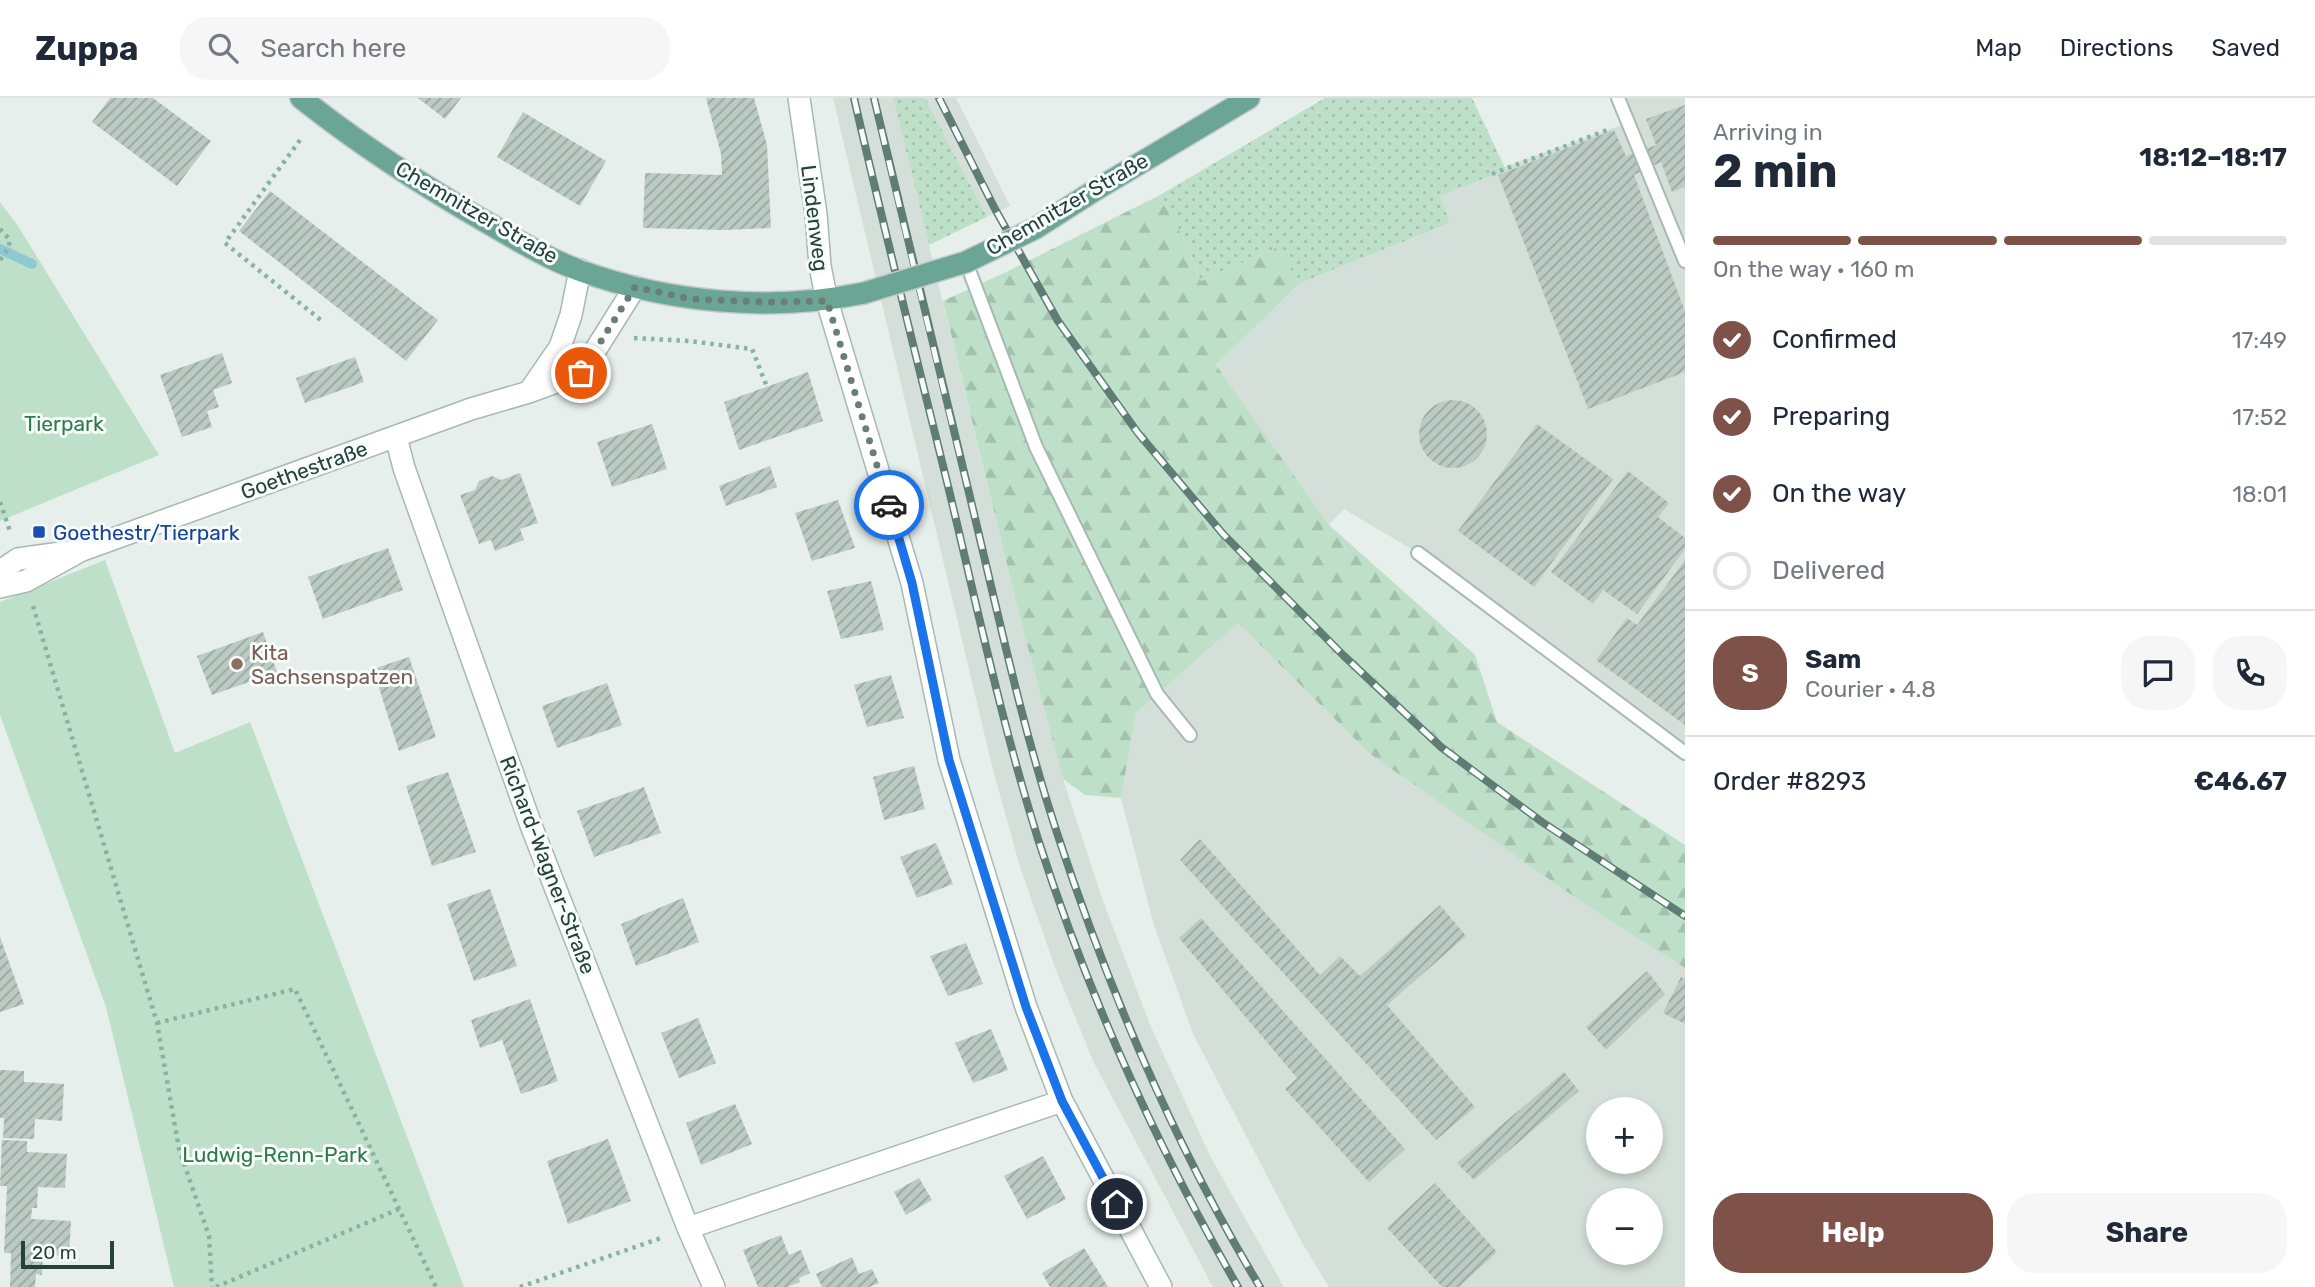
<!DOCTYPE html>
<html lang="en">
<head>
<meta charset="utf-8">
<style>
	body { margin:0; font-family:Rubik,sans-serif; background:#f6f6f7; color:#1f2937; height:100vh; display:flex; flex-direction:column; font-size:26px; white-space:nowrap }
	* { box-sizing:border-box; margin:0 }
	p { font-size:23px; color:#747a83 }
	.icon { flex:none; width:38px; height:38px; fill:none; stroke:currentColor; stroke-width:2; stroke-linecap:round; stroke-linejoin:round }
	.map { position:relative; flex:1; overflow:hidden }
	.sheet { display:flex; flex-direction:column; background:#fff; width:630px }
	.sheet>* { flex:none }
	.tools { position:absolute; left:1586px; top:999px; display:grid; gap:14px }
	.tools a { display:grid; place-items:center; width:77px; height:77px; border-radius:50%; background:#fff; box-shadow:0 4px 10px #0003; font-size:35px }
	.scale { position:absolute; left:21px; bottom:18px; width:93px; box-sizing:border-box; padding-left:7px; border:4px solid #24423a; border-top:0; font-size:19px; line-height:24px; white-space:nowrap; color:#24423a; -webkit-text-stroke:5px #f7fbf9; paint-order:stroke }
	.pin { position:absolute; display:grid; place-items:center; width:60px; height:60px; color:#fff; margin:-30px; border:4px solid #fff; border-radius:50%; box-shadow:0 2px 7px #0007 }
	.courier { position:absolute; display:grid; place-items:center; width:70px; height:70px; margin:-35px; border:5px solid #1a73e8; border-radius:50%; background:#fff; color:#222; box-shadow:0 2px 9px #0007 }
	.headline em { font-style:normal; font-weight:700 }
	.headline div { display:flex; flex-direction:column-reverse }
	.headline { display:flex; align-items:center; justify-content:space-between; height:119px; padding:0 28px }
	h1 { font-size:46px; font-weight:700; line-height:52px }
	.bar { display:grid; grid-template-columns:repeat(4,1fr); gap:10px 7px; align-content:center; height:84px; padding:0 28px }
	.bar i { height:9px; border-radius:5px; background:#e0e1e3 }
	.bar .on { background:#7f5249 }
	.bar p { grid-column:span 4 }
	.line { display:flex; align-items:center; gap:18px; padding:0 28px; border-top:2px solid #e0e1e3 }
	.line div { flex:1 }
	.round { display:grid; place-items:center; flex:none; width:74px; height:74px; border-radius:28px; background:#f6f6f7 }
	ol { padding:0 28px; list-style:none }
	li { display:flex; align-items:center; gap:21px; height:77px }
	li p { margin-inline-start:auto }
	li .icon { padding:7px; border-radius:50%; background:#7f5249; color:#fff; stroke-width:4 }
	li:last-child { color:#747a83 }
	li i { width:38px; height:38px; border:4px solid #e0e1e3; border-radius:50% }
	.button { display:flex; gap:14px; margin-top:auto; padding:14px 28px }
	.button a { flex:1; height:80px; border-radius:28px; background:#7f5249; color:#fff; font-size:28px; font-weight:700; line-height:80px; text-align:center }
	.button a+a { background:#f6f6f7; color:#1f2937 }
	header { display:flex; align-items:center; gap:42px; box-sizing:border-box; height:98px; padding:0 35px; background:#fff; border-bottom:2px solid #e0e1e3 }
	header strong { font-size:33px }
	nav { display:flex; gap:38px; margin-inline-start:auto; font-size:24px }
	.search { width:490px; height:63px; background:#f6f6f7; display:flex; align-items:center; gap:18px; box-sizing:border-box; padding:0 24px; border-radius:28px; color:#747a83; font-size:26px }
	main { display:flex; flex:1; min-height:0 }
	.map>svg:first-child { display:block }
</style>
</head>
<body>
<header>
<strong>Zuppa</strong>
<div class="search"><svg class="icon" aria-label="search" viewBox="0 0 24 24"><circle cx="10" cy="10" r="6"/><path d="M15 15l6 6"/></svg>Search here</div>
<nav><a>Map</a><a>Directions</a><a>Saved</a></nav>
</header>
<main>
<div class="map">
<svg width="1685" height="1189" viewBox="0 0 1685 1189">
	<defs>
		<pattern id="grass-dots" width="8" height="8" patternUnits="userSpaceOnUse" patternTransform="scale(1.75)"><rect width="8" height="8" fill="#bfe0c8"/><path d="M2 2h.1M6 6h.1" fill="none" stroke="#a4c1ad" stroke-width="1.8" stroke-linecap="round"/></pattern>
		<pattern id="forest-firs" width="22" height="20" patternUnits="userSpaceOnUse" patternTransform="scale(1.75)"><rect width="22" height="20" fill="#bfe0c8"/><path d="M5 1l3.5 6h-7zM16 11l3.5 6h-7z" fill="#a4c1ad"/></pattern>
		<pattern id="building-hatch" width="6" height="6" patternUnits="userSpaceOnUse" patternTransform="scale(1.75)"><rect width="6" height="6" fill="#bbcac4"/><path d="M-1 1l2-2M0 6l6-6M5 7l2-2" fill="none" stroke="#98a6a0"/></pattern>
	</defs>
	<rect width="100%" height="100%" fill="#e6efeb"/>
	<path fill="#d4dfda" fill-rule="evenodd" d="M 833,0 L 893,0 L 1019,516 L 1063,681 L 1103,803 L 1151,929 L 1210,1058 L 1284,1189 L 1213,1189 L 1094,965 L 1056,872 L 1020,769 L 993,672 Z
		M 925,0 L 956,0 L 1010,108 L 987,119 Z
		M 1618,0 L 1685,0 L 1685,655 L 1418,455 L 1344,411 L 1329,427 L 1216,267 L 1300,185 L 1450,125 L 1438,93 L 1627,25 Z
		M 1238,525 L 1369,655 L 1685,870 L 1685,1189 L 1329,1189 L 1301,1143 L 1193,936 L 1153,824 L 1121,700 L 1136,615 ZM 1598,1012 L 1650,1012 L 1650,1064 L 1598,1064 ZM 1598,1102 L 1650,1102 L 1650,1155 L 1598,1155 Z"/>
	<path fill="url(#grass-dots)" d="M 893,0 L 925,0 L 987,119 L 929,147 Z
		M 1325,0 L 1472,0 L 1506,72 L 1440,98 L 1450,125 L 1300,185 L 1276,150 L 1201,183 L 1186,145 L 1160,97 Z"/>
	<path fill="url(#forest-firs)" d="M 1160,97 L 1186,145 L 1201,183 L 1276,150 L 1300,185 L 1216,267 L 1329,427 L 1475,557 L 1497,624 L 1685,747 L 1685,870 L 1579,802 L 1369,655 L 1238,525 L 1136,615 L 1121,700 L 1085,697 L 1063,681 L 1019,516 L 943,203 L 1006,174 Z"/>
	<path fill="#bfe0c8" d="M 0,104 L 18,128 L 159,357 L 0,423 Z
		M 105,462 L 175,655 L 250,624 L 464,1189 L 174,1189 L 106,909 L 0,617 L 0,504 Z"/>
	<g fill="none" stroke-linecap="round" stroke-linejoin="round">
		<path stroke="#8ec9d4" stroke-width="10" d="M 0,151 L 32,166"/>
	</g>
	<path fill="url(#building-hatch)" d="M 110,0 L 153,0 L 211,43 L 177,88 L 92,24 Z
		M 418,0 L 461,0 L 445,21 Z
		M 706,0 L 754,0 L 767,47 L 771,130 L 725,132 L 643,130 L 645,75 L 722,77 L 721,56 Z
		M 1685,7 L 1685,89 L 1672,94 L 1661,64 L 1634,77 L 1685,213 L 1685,274 L 1588,311 L 1498,77 L 1614,32 L 1626,58 L 1656,47 L 1646,21 Z
		M 523,14 L 606,63 L 580,108 L 497,59 Z
		M 270,93 L 438,222 L 406,263 L 239,133 Z
		M 222,255 L 232,285 L 213,292 L 219,309 L 207,313 L 212,329 L 182,339 L 160,277 Z
		M 355,259 L 364,284 L 305,305 L 296,280 Z
		M 808,274 L 823,323 L 739,352 L 724,304 Z
		M1419 336a34 34 0 1 1 68 0a34 34 0 1 1-68 0Z
		M 652,326 L 667,371 L 612,389 L 597,344 Z
		M 1537,326 L 1613,381 L 1534,489 L 1458,433 Z
		M 770,368 L 777,389 L 726,408 L 719,388 Z
		M 1628,373 L 1669,405 L 1658,419 L 1685,440 L 1685,451 L 1637,516 L 1603,492 L 1593,506 L 1551,474 Z
		M 520,375 L 538,425 L 520,431 L 524,442 L 495,453 L 491,442 L 479,446 L 460,397 L 475,392 L 479,383 L 492,378 L 501,382 Z
		M 838,402 L 855,450 L 812,463 L 795,415 Z
		M 388,450 L 403,492 L 323,521 L 308,479 Z
		M 1685,462 L 1685,627 L 1596,562 L 1627,520 L 1637,527 Z
		M 871,483 L 884,532 L 841,541 L 827,493 Z
		M 263,534 L 277,574 L 212,597 L 197,558 Z
		M 409,559 L 436,639 L 399,653 L 373,571 Z
		M 891,577 L 904,620 L 867,629 L 854,587 Z
		M 607,585 L 622,627 L 557,650 L 542,608 Z
		M 914,668 L 925,711 L 884,722 L 873,679 Z
		M 448,674 L 476,754 L 432,768 L 406,688 Z
		M 644,689 L 661,735 L 594,759 L 577,713 Z
		M 1200,741 L 1320,877 L 1340,858 L 1360,878 L 1440,807 L 1466,838 L 1387,907 L 1475,1009 L 1436,1042 L 1180,762 Z
		M 936,745 L 953,786 L 917,800 L 900,759 Z
		M 490,791 L 517,868 L 474,883 L 447,806 Z
		M 683,800 L 699,844 L 636,868 L 621,826 Z
		M 1201,820 L 1405,1051 L 1369,1084 L 1285,991 L 1297,980 L 1179,840 Z
		M 0,839 L 24,906 L 0,914 Z
		M 966,845 L 983,886 L 948,898 L 930,858 Z
		M 1647,873 L 1665,896 L 1606,952 L 1586,929 Z
		M 1681,879 L 1685,881 L 1685,926 L 1663,915 Z
		M 530,901 L 558,983 L 521,996 L 502,942 L 480,950 L 471,922 Z
		M 698,920 L 716,965 L 679,980 L 661,935 Z
		M 991,931 L 1008,972 L 973,985 L 955,945 Z
		M 0,972 L 24,973 L 24,984 L 64,986 L 62,1023 L 35,1021 L 34,1041 L 3,1040 L 4,1020 L 0,1020 Z
		M 1564,974 L 1579,993 L 1474,1082 L 1457,1065 Z
		M 735,1006 L 752,1046 L 701,1067 L 686,1025 Z
		M 608,1041 L 631,1103 L 568,1126 L 547,1063 Z
		M 2,1042 L 27,1043 L 27,1054 L 67,1056 L 65,1090 L 38,1089 L 37,1110 L 32,1110 L 31,1121 L 71,1123 L 69,1158 L 43,1157 L 42,1177 L 36,1176 L 35,1189 L 10,1189 L 11,1155 L 4,1155 L 7,1088 L 0,1088 Z
		M 1043,1058 L 1066,1101 L 1027,1121 L 1004,1078 Z
		M 919,1080 L 932,1102 L 906,1117 L 894,1094 Z
		M 1435,1085 L 1497,1154 L 1459,1189 L 1442,1189 L 1387,1130 Z
		M 781,1137 L 789,1157 L 801,1152 L 810,1175 L 799,1180 L 800,1184 L 787,1189 L 758,1189 L 743,1152 Z
		M 1084,1150 L 1108,1189 L 1050,1189 L 1042,1175 Z
		M 852,1159 L 859,1176 L 872,1171 L 879,1185 L 869,1189 L 822,1189 L 816,1176 Z"/>
	<g fill="none" stroke-linecap="round" stroke-linejoin="round">
		<g stroke="#a8b8b2" stroke-width="16">
			<path id="service" d="M 1618,0 L 1685,163
				M 966,164 L 1036,349 L 1157,596 L 1190,637
				M 1418,455 L 1685,655"/>
		</g>
		<g stroke="#a8b8b2" stroke-width="24">
			<path id="minor" d="M 799,0 L 816,116 L 820,168 L 827,203 L 912,485 L 949,662 L 1026,909 L 1062,1003 L 1161,1189
				M 529,294 L 560,249 L 571,217 L 580,172
				M 396,339 L 404,370 L 532,730 L 688,1130 L 714,1189
				M 0,473 L 18,461 L 68,454
				M 0,489 L 26,483 L 80,453 L 471,311 L 529,294 L 581,275 L 635,189
				M 688,1130 L 1062,1003"/>
		</g>
		<g stroke="#c2cac8" stroke-width="24">
			<path id="primary" d="M 301,0 C 359,46 422,87 486,124 C 517,142 548,161 581,173 C 670,205 772,214 864,195
				M 1097,91 L 1249,0"/>
		</g>
		<path stroke="#86b3a5" stroke-width="4.5" stroke-dasharray="3.5 5" stroke-linecap="butt" d="M 300,42 L 225,145 L 322,223
			M 1492,76 L 1610,31
			M 0,131 L 10,142 L 8,151 L 0,162
			M 634,240 L 689,243 L 752,251 L 767,289
			M 0,404 L 11,436
			M 33,508 L 157,925 L 179,1051 L 209,1138 L 212,1189
			M 157,925 L 295,891 L 436,1189
			M 216,1189 L 399,1111
			M 520,1189 L 664,1139"/>
		<use href="#service" stroke="#fff" stroke-width="12"/>
		<use href="#minor" stroke="#fff" stroke-width="21"/>
		<use href="#primary" stroke="#6aa596" stroke-width="21"/>
		<g stroke="#5f7d75" stroke-width="8">
			<path id="rail" d="M 854,0 C 884,131 917,262 949,392 C 977,509 1002,626 1038,741 C 1088,897 1156,1047 1238,1189
				M 874,0 C 905,133 937,266 970,399 C 997,511 1021,625 1057,735 C 1109,893 1174,1046 1260,1189
				M 939,0 L 995,111 L 1058,223 L 1138,335 L 1223,436 L 1344,558 L 1441,649 L 1542,724 L 1685,818"/>
		</g>
		<use href="#rail" stroke="#f7fbf9" stroke-width="5" stroke-dasharray="16" stroke-linecap="butt"/>
		<g stroke="#c2cac8" stroke-width="24" stroke-linecap="butt">
			<path id="primary-bridge" d="M 864,195 L 966,164 L 1036,130 L 1097,91"/>
		</g>
		<use href="#primary-bridge" stroke="#6aa596" stroke-width="21"/>
	</g>
	<g fill="none" stroke-linecap="round" stroke-linejoin="round">
		<path stroke="#687f78" stroke-width="7" stroke-dasharray="0 12.6" d="M 581,275 L 635,189 L 691,201 L 764,204 L 827,203 L 889,407"/>
		<path stroke="#1a73e8" stroke-width="9" d="M 889,407 L 912,485 L 949,662 L 1026,909 L 1062,1003 L 1117,1106"/>
	</g>
	<rect fill="#1a4fb4" stroke="#f7fbf9" stroke-width="2.5" x="32" y="427" width="14" height="14" rx="3.5"/>
	<circle fill="#8d6e63" stroke="#f7fbf9" stroke-width="2.5" cx="237" cy="566" r="7"/>
	<g text-anchor="middle" dominant-baseline="central" stroke-width="6" stroke-linejoin="round" paint-order="stroke">
		<g font-size="21" fill="#24423a" stroke="#f7fbf9">
			<text transform="translate(1067 106) rotate(-30)">Chemnitzer Straße</text>
			<text transform="translate(477 114) rotate(30)">Chemnitzer Straße</text>
			<text transform="translate(815 120) rotate(83)">Lindenweg</text>
			<text transform="translate(304 372) rotate(-20)">Goethestraße</text>
			<text transform="translate(548 767) rotate(69)">Richard-Wagner-Straße</text>
		</g>
		<g font-size="21" fill="#2d7a4b" stroke="#f7fbf9">
			<text x="64" y="325">Tierpark</text>
			<text x="275" y="1056">Ludwig-Renn-Park</text>
		</g>
		<g font-size="21" fill="#164399" stroke="#f7fbf9" text-anchor="start">
			<text x="53" y="434">Goethestr/Tierpark</text>
		</g>
		<g font-size="21" fill="#785e54" stroke="#f7fbf9" text-anchor="start">
			<text x="251" y="554">Kita<tspan x="251" dy="24">Sachsenspatzen</tspan></text>
		</g>
	</g>
</svg>
<div class="tools">
<a>+</a>
<a>−</a>
</div>
<div class="scale">20 m</div>
<div class="pin" style="left:581px;top:275px;background:#ea580c"><svg class="icon" aria-label="bag" viewBox="0 0 24 24"><path d="M5 8h14l-1 12H6zM9 8a3 3 0 0 1 6 0"/></svg></div>
<div class="pin" style="left:1117px;top:1106px;background:#1f2937"><svg class="icon" aria-label="home" viewBox="0 0 24 24"><path d="M3 11l9-7 9 7M6 9v11h12V9"/></svg></div>
<div class="courier" style="left:889px;top:407px"><svg class="icon" aria-label="car" viewBox="0 0 24 24"><path d="M5 17H2v-5l4-1 3-4h7l3 4 3 1v5h-3M9 17h6M6 11h13"/><circle cx="7" cy="17" r="2"/><circle cx="17" cy="17" r="2"/></svg></div>
</div>
<section class="sheet">
<div class="headline"><div><h1>2 min</h1><p>Arriving in</p></div><em>18:12–18:17</em></div>
<div class="bar"><i class="on"></i><i class="on"></i><i class="on"></i><i></i><p>On the way · 160 m</p></div>
<ol>
<li><svg class="icon" aria-label="check" viewBox="0 0 24 24"><path d="M5 12l5 5 9-10"/></svg>Confirmed<p>17:49</p></li>
<li><svg class="icon" aria-label="check" viewBox="0 0 24 24"><path d="M5 12l5 5 9-10"/></svg>Preparing<p>17:52</p></li>
<li><svg class="icon" aria-label="check" viewBox="0 0 24 24"><path d="M5 12l5 5 9-10"/></svg>On the way<p>18:01</p></li>
<li><i></i>Delivered</li>
</ol>
<div class="line" style="height:126px"><b class="round" style="background:#7f5249;color:#fff">S</b><div><b>Sam</b><p>Courier · 4.8</p></div><a class="round"><svg class="icon" aria-label="chat" viewBox="0 0 24 24"><path d="M4 5h16v11H9l-5 4z"/></svg></a><a class="round"><svg class="icon" aria-label="phone" viewBox="0 0 24 24"><path d="M5 4h4l2 5-3 2q2 4 5 5l2-3 5 2v4C11 20 4 13 5 4z"/></svg></a></div>
<div class="line" style="height:91px"><div>Order #8293</div><b>€46.67</b></div>
<div class="button"><a>Help</a><a>Share</a></div>
</section>
</main>
</body>
</html>
